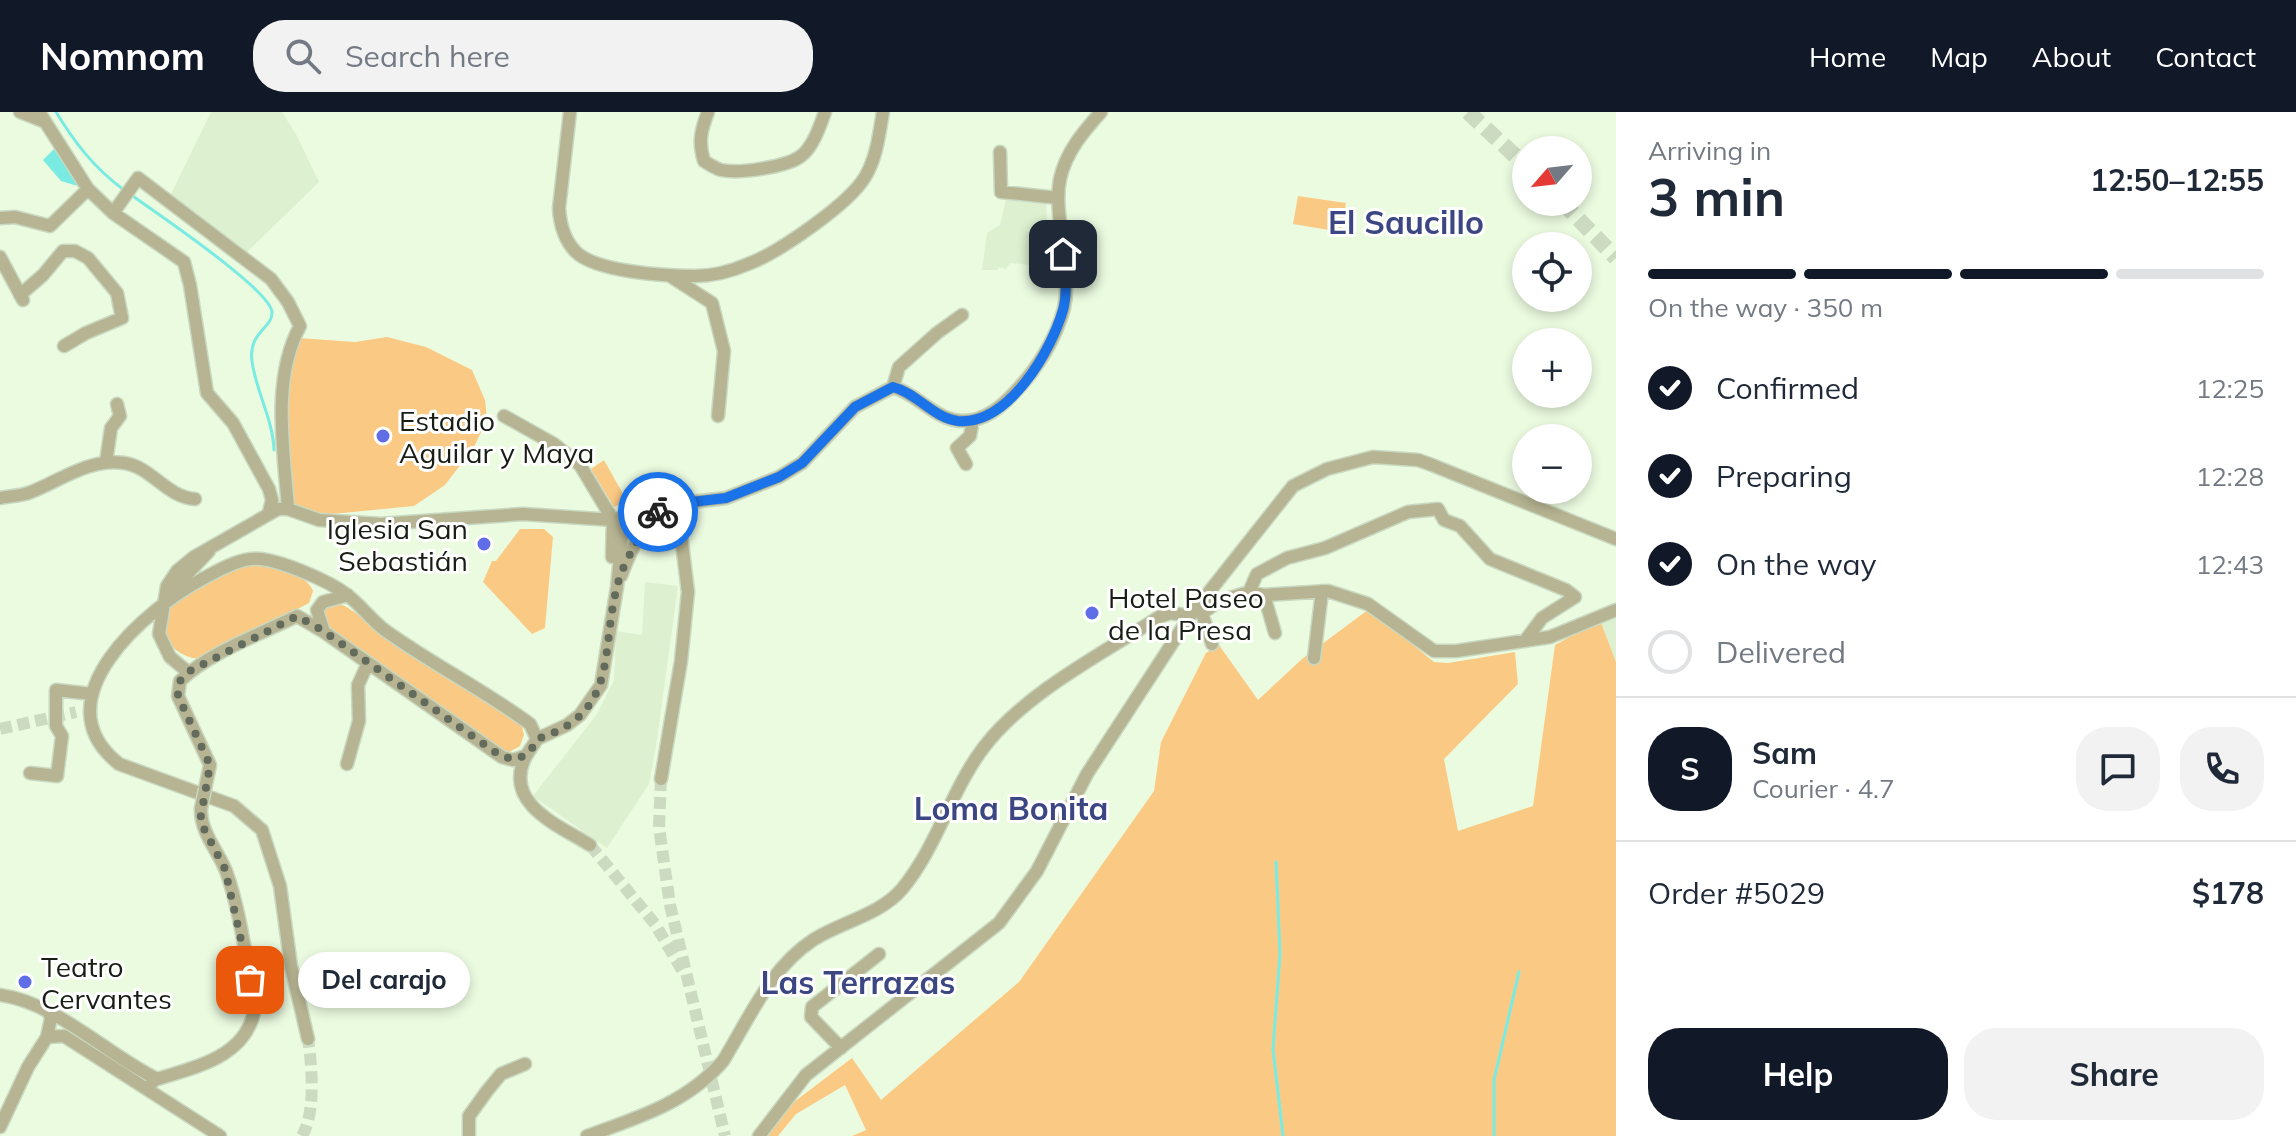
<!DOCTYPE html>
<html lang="en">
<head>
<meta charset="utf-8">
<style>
	body { margin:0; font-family:Mulish,sans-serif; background:#f2f2f3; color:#1f2937; height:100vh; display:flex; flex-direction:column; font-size:30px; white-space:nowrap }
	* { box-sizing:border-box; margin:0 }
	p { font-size:26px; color:#747a83 }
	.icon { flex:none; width:44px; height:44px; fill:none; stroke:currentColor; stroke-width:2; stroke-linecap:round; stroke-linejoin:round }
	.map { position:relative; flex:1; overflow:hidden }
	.panel { display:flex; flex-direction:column; background:#fff; width:680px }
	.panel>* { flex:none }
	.needle { width:52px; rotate:242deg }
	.fabs { position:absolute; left:1512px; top:24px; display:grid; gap:16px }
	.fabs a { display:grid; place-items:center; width:80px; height:80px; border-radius:50%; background:#fff; box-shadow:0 4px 12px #0003; font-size:40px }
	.pin { position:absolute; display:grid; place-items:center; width:68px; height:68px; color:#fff; margin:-34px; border-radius:16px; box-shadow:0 4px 12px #0006 }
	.courier { position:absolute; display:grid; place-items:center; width:80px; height:80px; margin:-40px; border:6px solid #1a73e8; border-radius:50%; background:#fff; color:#222; box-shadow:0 2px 10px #0007 }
	.bubble { position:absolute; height:56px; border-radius:28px; background:#fff; box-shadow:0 4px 12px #0003; font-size:26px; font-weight:700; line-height:56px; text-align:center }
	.headline em { font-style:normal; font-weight:700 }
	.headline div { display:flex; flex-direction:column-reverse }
	.headline { display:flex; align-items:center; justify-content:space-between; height:136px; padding:0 32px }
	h1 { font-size:52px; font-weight:700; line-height:60px }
	.bar { display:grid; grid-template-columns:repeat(4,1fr); gap:12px 8px; align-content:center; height:96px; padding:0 32px }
	.bar i { height:10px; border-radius:6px; background:#e0e1e3 }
	.bar .active { background:#111827 }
	.bar p { grid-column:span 4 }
	.line { display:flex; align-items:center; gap:20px; padding:0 32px; border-top:2px solid #e0e1e3 }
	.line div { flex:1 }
	.round { display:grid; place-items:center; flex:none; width:84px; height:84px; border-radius:32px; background:#f2f2f3 }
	ol { padding:0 32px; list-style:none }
	li { display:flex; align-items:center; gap:24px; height:88px }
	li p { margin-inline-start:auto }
	li .icon { padding:8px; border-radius:50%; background:#111827; color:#fff; stroke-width:4 }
	li:last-child { color:#747a83 }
	li i { width:44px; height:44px; border:4px solid #e0e1e3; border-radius:50% }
	.cta { display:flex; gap:16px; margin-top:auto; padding:16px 32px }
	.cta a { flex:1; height:92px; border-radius:32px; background:#111827; color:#fff; font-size:32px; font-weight:700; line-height:92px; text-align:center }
	.cta a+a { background:#f2f2f3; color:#1f2937 }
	header { display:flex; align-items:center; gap:48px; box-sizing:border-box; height:112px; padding:0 40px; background:#111827; color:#fff }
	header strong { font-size:38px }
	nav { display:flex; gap:44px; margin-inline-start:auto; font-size:28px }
	.search { width:560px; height:72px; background:#f2f2f3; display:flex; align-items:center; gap:20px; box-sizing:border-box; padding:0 28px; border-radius:32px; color:#747a83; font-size:30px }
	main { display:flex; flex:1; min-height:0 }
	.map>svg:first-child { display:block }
</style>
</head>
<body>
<header>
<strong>Nomnom</strong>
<div class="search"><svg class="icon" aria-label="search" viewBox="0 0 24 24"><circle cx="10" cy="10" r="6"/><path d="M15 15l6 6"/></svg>Search here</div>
<nav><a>Home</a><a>Map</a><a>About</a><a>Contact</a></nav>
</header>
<main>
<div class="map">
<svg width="1616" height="1024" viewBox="0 0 1616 1024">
	<rect width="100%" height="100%" fill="#ebfbe0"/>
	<path fill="#ddf1d0" d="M 211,0 L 282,0 L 297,24 L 319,70 L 246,141 L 170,84 Z
		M 1007,82 L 1046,86 L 1049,155 L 1010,151 L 1006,157 L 999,155 L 997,158 L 982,158 L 987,121 L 1000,113 Z
		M 645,470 L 678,474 L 656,635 L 649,672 L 607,736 L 533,684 L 597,602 L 614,568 L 616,519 L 642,523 Z
		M 1616,503 L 1616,550 L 1600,508 Z"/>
	<path fill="#faca85" d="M 1298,84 L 1346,91 L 1341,120 L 1293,112 Z
		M 387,225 L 426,235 L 472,258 L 485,288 L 487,307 L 474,335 L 445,373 L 414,394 L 322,403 L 291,391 L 287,345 L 288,244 L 299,226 L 355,230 Z
		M 604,348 L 627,389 L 614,395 L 591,357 Z
		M 520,417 L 544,417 L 553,425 L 545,516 L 532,522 L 483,470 L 492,449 L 496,449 Z
		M 256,452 C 274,453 307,462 313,479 L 309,491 L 204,547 C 174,548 149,517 171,492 C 192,469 228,459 256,452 Z
		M 336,491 L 345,494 L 521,610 L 524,623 L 520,634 L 506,642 L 327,516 L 322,502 L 327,494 Z
		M 1369,497 L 1434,550 L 1448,551 L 1515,540 L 1518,572 L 1444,647 L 1458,719 L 1533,694 L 1555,533 L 1600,508 L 1616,550 L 1616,1024 L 852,1024 L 866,1018 L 845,973 L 796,1002 L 778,1024 L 768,1024 L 786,996 L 852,946 L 881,988 L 1019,870 L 1154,679 L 1161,630 L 1206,541 L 1219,533 L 1258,588 L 1302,547 Z"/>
	<path fill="#79ebe2" d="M 55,36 L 78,74 L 61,69 L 43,48 Z"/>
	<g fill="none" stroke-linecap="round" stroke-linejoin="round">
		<path stroke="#79ebe2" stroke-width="3" d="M 56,0 C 75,31 94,56 124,78
			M 130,82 C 153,99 270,177 272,200 C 273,216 248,220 252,249 C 256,280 273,307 274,338
			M 1276,750 L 1280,842 L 1273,937 L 1283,1024
			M 1494,1024 L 1494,968 L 1519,860"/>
		<path stroke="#ccdac2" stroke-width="12" stroke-dasharray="12 6" stroke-linecap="butt" d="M 0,617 L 76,600
			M 661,667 L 659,715 L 670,793 L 725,1024
			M 590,733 L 655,812 L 682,858
			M 302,1024 C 316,1000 312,954 308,927"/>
		<path stroke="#ccdac2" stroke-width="16" stroke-dasharray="16 8" stroke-linecap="butt" d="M 1468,0 L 1526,54
			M 1562,90 L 1616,146"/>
		<g stroke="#c9d8c0" stroke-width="15">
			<path id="minor" d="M 20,0 L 43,9
				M 39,0 L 88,77 L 113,101 L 184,150 L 190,173 L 207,281 L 233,311 L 269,377 L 272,388 L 269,400
				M 570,0 L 559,96 C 560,113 564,128 576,140 C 596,160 666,164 695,164 C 713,164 732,159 748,152 C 778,141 849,92 865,65 C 877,45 879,22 883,0
				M 708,0 C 701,18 698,30 704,49 C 709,52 715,56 721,58 C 738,62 787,55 801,44 C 813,35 820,14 825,0
				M 1000,40 L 1001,80 L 1058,86
				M 113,101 L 138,66 L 271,167 L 288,190 L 300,214 C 271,268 284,338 288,397
				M 0,106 L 15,105 L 50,114 L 88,77
				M 0,145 L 23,188
				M 670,164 L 712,191 L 724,239 L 718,304
				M 20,183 L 43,163 L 63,139 L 75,139 L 88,146 L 117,181 L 122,206 L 86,221 L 64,234
				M 893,275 L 899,255 L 937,221 L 962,203
				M 504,304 L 554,332 L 580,353 L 613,408
				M 106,350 L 111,316 L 120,304 L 117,292
				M 966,352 L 957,336 L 970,324 L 973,308
				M 0,386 C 10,384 21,384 31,380 C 61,368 90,346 124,351 C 152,355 166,385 195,387
				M 612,445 L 613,408
				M 621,464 C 631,438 643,410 666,393
				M 172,478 L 209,439
				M 1249,480 L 1257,462 L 1287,446 L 1325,436 L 1408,400 L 1438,397 L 1444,408 L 1460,414 L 1490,447 L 1566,478 L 1575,485 L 1542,506 L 1525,529
				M 1264,483 L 1275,521
				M 1194,498 L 1202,501 L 1218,490 L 1249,480 L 1264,483 L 1328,479 L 1368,492 L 1434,539 L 1456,539 L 1550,525 L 1616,498
				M 1202,501 L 1212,532
				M 324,520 L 317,498 L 323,490 L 348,483
				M 1314,546 L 1322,479
				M 188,560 L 170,545 L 159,522 L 167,474 L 177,459 L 194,445 L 278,397 L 288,397 L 319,408 L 381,412 L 523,402 L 613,408 L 651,395 L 726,386 L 779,365 L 802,351 L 855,295 L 893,275 C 918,282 936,309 963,309 C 985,309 1001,295 1015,280 C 1037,257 1056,227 1064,196 C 1069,174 1064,150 1062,128 C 1060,108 1056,87 1060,67 C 1066,40 1083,20 1101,0
				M 180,569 C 208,541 261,522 297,504 L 324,520 L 502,645 L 513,648 L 525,644
				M 180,569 L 178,584 L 210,653 L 205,677
				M 537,627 L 567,613 L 580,603 L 601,573 L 617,475 L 623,414 L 636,402
				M 537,627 C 533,634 527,641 524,648 C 505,693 560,714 590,733
				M 347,652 L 359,609 L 358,573 L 368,551
				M 30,661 L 57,664 L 62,624 L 56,614 L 56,578 L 92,582
				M 661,667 L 681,549 L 688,480 L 680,415 L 674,392
				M 0,883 C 57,891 106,942 157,967
				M 47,925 L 64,924 L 220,1024
				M 308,927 L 291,854 L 280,774 L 262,718 L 234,694 L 119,652 C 38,588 147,496 204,466 C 221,457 241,445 261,447 C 284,450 327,468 346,482 C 360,492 371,508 386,519 C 432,552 484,578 530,612 L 537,627
				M 841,936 L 811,905 L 812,895 L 879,842
				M 151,980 L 150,974 L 154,968 C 195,955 249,945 255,894 C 246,849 241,801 226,759 C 217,737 200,720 201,696
				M 0,1015 L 28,955 L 47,925 L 51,906 L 48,899
				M 469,1024 L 469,1004 L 487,979 L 501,962 L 525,952
				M 587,1024 C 637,1006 687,991 723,949 C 749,907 770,856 813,828 C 841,810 880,803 902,777 C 937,735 951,678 984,635 C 1025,581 1102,542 1159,505 L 1171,501 L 1190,504 L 1293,374 L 1327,357 L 1373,345 L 1418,348 L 1432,353 L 1616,427
				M 759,1024 L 806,963 L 999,811 L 1037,759 L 1087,662 L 1190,504"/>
		</g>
		<use href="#minor" stroke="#b6b492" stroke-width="12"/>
		<g stroke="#c9d8c0" stroke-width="15" stroke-linecap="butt">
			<path id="minor-bridge" d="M 201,696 L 205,677"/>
		</g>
		<use href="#minor-bridge" stroke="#b6b492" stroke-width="12"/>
	</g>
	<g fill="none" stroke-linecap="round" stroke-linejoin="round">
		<path stroke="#626b5c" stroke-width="8" stroke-dasharray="0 14.4" d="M 250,868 L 225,757 L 200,709 L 210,653 L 178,584 L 178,576 L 180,569 L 188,560 L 297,504 L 322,518 L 502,645 L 518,647 L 530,640 L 537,627 C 620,601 600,540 617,475 C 621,457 631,440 640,424 C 645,416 650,406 658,400"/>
		<path stroke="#1a73e8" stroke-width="10" d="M 658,400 L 666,393 L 726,386 L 779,365 L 802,351 L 855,295 L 893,275 C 917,281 933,306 958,309 C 1009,313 1051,239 1063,198 C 1068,180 1065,160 1063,142"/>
	</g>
	<g fill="#5f6ee6" stroke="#fff" stroke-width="3">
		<circle cx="383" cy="324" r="8"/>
		<circle cx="484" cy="432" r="8"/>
		<circle cx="1092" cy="501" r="8"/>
		<circle cx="25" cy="870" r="8"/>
	</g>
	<g text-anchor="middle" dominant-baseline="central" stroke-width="6" stroke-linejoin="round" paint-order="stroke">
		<g font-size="28" fill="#191e15" stroke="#fff" text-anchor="start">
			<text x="399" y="308">Estadio<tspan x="399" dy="32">Aguilar y Maya</tspan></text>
			<text x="468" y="416" text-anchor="end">Iglesia San<tspan x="468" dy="32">Sebastián</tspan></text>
			<text x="1108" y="485">Hotel Paseo<tspan x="1108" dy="32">de la Presa</tspan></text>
			<text x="41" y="854">Teatro<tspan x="41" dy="32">Cervantes</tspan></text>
		</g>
		<g font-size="32" font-weight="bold" fill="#3c4682" stroke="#fff">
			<text x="1406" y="110">El Saucillo</text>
			<text x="1011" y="696">Loma Bonita</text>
			<text x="858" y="870">Las Terrazas</text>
		</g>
	</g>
</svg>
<div class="fabs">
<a><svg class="needle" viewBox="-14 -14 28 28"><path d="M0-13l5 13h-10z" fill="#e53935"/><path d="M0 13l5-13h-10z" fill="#747a83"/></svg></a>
<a><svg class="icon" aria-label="locate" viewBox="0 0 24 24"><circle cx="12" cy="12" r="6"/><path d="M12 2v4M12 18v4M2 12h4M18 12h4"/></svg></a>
<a>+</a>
<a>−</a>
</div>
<div class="pin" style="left:250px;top:868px;background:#ea580c"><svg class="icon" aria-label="bag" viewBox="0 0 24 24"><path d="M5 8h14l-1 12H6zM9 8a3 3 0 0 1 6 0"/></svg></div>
<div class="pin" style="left:1063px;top:142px;background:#1f2937"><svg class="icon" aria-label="home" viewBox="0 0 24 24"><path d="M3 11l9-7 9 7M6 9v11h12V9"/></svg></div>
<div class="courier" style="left:658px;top:400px"><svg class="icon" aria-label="bike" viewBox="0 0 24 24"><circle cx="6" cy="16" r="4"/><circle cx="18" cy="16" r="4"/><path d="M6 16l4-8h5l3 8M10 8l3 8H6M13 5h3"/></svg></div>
<div class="bubble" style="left:298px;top:840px;width:172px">Del carajo</div>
</div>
<section class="panel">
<div class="headline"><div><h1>3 min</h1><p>Arriving in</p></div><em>12:50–12:55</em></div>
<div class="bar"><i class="active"></i><i class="active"></i><i class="active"></i><i></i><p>On the way · 350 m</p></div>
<ol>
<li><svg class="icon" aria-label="check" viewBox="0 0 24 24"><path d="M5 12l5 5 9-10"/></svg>Confirmed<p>12:25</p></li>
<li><svg class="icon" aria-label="check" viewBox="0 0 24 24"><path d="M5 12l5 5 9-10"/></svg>Preparing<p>12:28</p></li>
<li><svg class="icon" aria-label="check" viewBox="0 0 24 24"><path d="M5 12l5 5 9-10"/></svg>On the way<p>12:43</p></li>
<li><i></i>Delivered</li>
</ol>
<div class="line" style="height:144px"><b class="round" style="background:#111827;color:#fff">S</b><div><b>Sam</b><p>Courier · 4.7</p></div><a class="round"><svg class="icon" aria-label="chat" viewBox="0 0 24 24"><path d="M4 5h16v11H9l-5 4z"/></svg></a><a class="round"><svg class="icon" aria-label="phone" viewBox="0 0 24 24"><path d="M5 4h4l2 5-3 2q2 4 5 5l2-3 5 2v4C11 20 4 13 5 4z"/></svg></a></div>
<div class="line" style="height:104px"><div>Order #5029</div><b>$178</b></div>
<div class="cta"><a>Help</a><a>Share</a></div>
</section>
</main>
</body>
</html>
